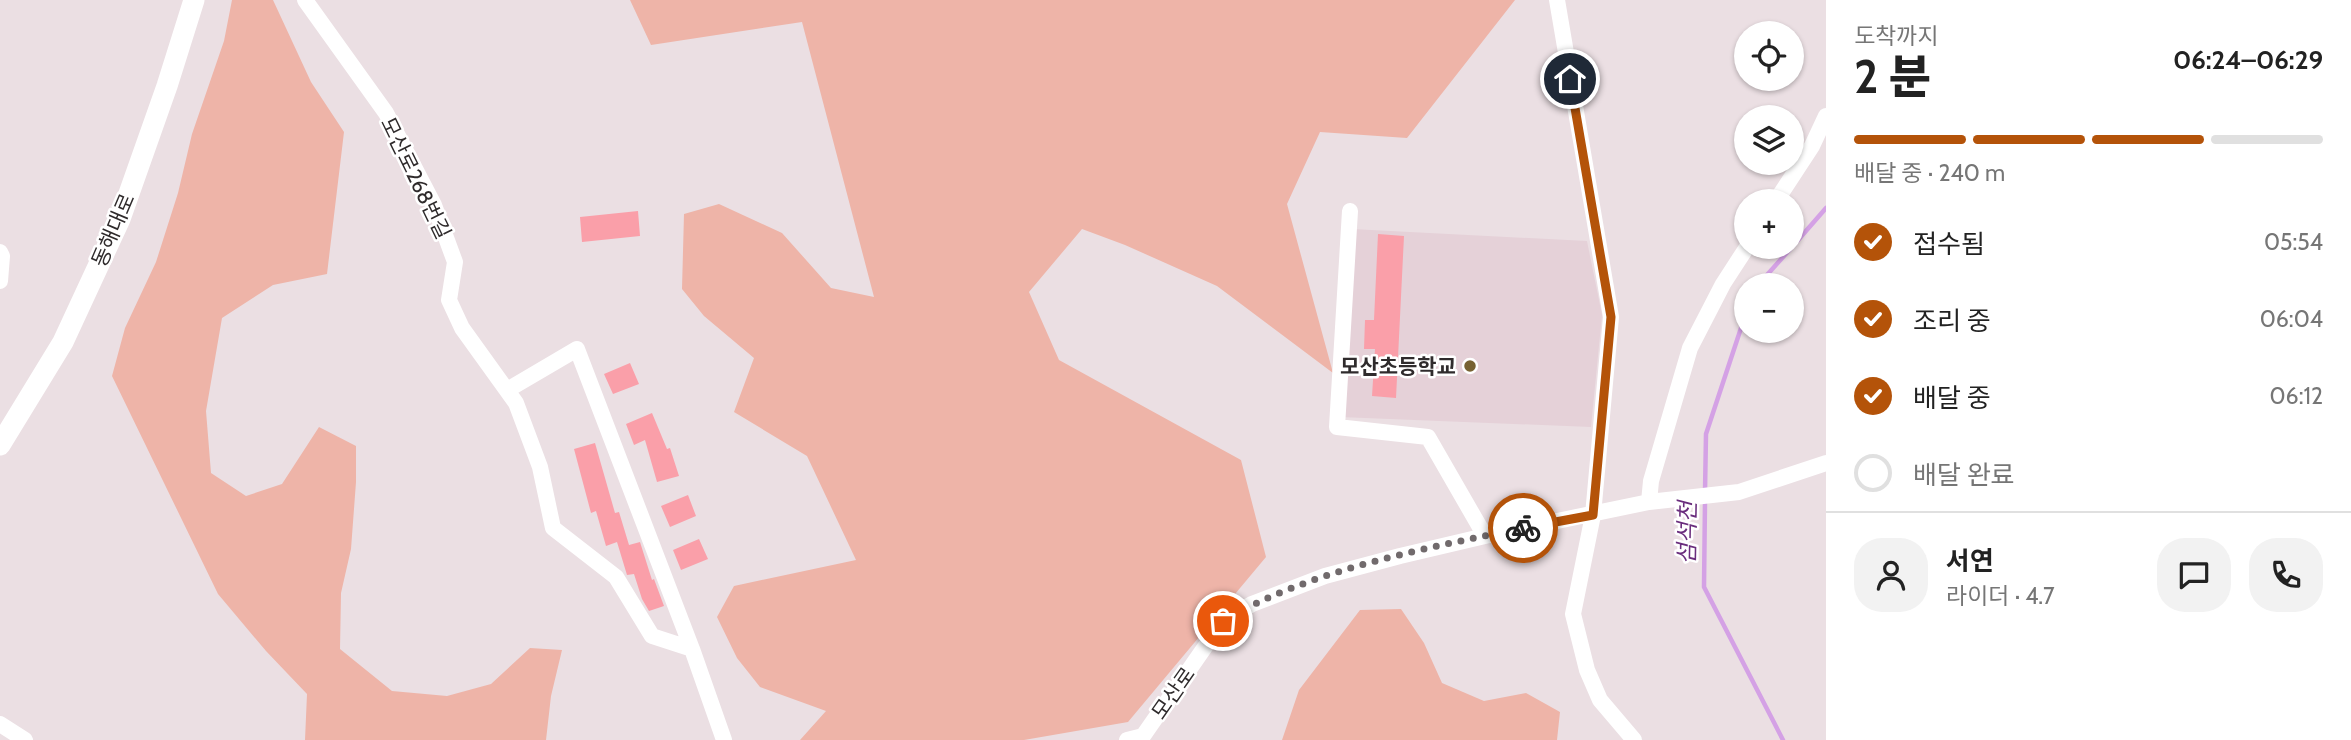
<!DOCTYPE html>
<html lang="ko">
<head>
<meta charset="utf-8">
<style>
	body { margin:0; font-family:Cabin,"Noto Sans KR",sans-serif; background:#f2f2f2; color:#222; height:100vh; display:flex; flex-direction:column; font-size:26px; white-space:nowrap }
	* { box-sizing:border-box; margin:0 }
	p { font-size:23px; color:#767676 }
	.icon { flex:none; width:38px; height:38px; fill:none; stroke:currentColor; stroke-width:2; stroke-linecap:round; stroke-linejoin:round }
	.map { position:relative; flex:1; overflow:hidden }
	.side { display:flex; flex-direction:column; background:#fff; width:525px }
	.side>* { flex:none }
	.tools { position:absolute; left:1734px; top:21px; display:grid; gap:14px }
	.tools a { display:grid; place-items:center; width:70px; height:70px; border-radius:50%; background:#fff; box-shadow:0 2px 5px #0004; font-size:35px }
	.pin { position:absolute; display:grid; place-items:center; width:60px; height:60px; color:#fff; margin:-30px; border:4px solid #fff; border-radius:50%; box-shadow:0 2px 7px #0007 }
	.courier { position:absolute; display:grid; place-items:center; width:70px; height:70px; margin:-35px; border:5px solid #b45309; border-radius:50%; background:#fff; color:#222; box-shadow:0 2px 9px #0007 }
	.head em { font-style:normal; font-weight:800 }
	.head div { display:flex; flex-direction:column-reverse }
	.head { display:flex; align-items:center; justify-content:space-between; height:119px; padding:0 28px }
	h1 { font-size:46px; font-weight:800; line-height:52px }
	.bar { display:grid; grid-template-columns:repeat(4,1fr); gap:10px 7px; align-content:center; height:84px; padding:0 28px }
	.bar i { height:9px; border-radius:5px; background:#e0e0e0 }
	.bar .current { background:#b45309 }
	.bar p { grid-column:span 4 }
	.line { display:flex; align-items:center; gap:18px; padding:0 28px; border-top:2px solid #e0e0e0 }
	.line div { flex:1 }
	.round { display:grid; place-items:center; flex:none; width:74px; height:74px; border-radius:28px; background:#f2f2f2 }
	ol { padding:0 28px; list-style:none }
	li { display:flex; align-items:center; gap:21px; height:77px }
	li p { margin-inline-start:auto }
	li .icon { padding:7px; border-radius:50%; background:#b45309; color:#fff; stroke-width:4 }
	li:last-child { color:#767676 }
	li i { width:38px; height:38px; border:4px solid #e0e0e0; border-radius:50% }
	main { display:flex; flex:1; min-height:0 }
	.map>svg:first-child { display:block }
</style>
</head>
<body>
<main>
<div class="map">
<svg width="1826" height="740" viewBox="0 0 1826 740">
	<rect width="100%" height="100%" fill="#ebdfe3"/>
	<path fill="#e5d1d8" d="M 1352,229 L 1587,241 L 1602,315 L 1591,427 L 1340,417 Z"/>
	<path fill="#eeb4a8" d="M 232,0 L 273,0 L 311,82 L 344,132 L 327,274 L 273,285 L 222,318 L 206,411 L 211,473 L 246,496 L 282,484 L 319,427 L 356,446 L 356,482 L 351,549 L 341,593 L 340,649 L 392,691 L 447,696 L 491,684 L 530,648 L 562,650 L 551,696 L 546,740 L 305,740 L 307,694 L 266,651 L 218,594 L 112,376 L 125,328 L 156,262 L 178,193 L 192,134 L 224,41 Z
		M 630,0 L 1515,0 L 1407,138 L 1320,132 L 1287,204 L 1333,373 L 1217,286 L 1125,245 L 1082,229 L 1029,292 L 1059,360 L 1241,460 L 1266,557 L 1128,722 L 1024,740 L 800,740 L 826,711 L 760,687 L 737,658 L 717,617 L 734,586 L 856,560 L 807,456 L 734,412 L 754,358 L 704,316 L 682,289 L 684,214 L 719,204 L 782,233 L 831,288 L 874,297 L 802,22 L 651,45 Z
		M 1401,609 L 1424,643 L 1442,683 L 1484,701 L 1526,693 L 1560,712 L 1557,740 L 1282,740 L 1299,690 L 1360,610 Z"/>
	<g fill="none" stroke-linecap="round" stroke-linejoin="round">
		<path stroke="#d4a1e5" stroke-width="4.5" d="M 1792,247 L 1826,208
			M 1758,285 L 1792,247
			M 1705,492 L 1706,434 L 1746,313
			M 1705,501 L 1704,587 L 1783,740"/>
	</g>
	<path fill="#fa9fa9" d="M 638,211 L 640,236 L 582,242 L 580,217 Z
		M 1378,234 L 1404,236 L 1396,398 L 1372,396 L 1375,349 L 1364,349 L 1365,320 L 1374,320 Z
		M 630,363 L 639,384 L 613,394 L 604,374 Z
		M 652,413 L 667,449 L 670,448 L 679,476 L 657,482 L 645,440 L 634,445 L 626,424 Z
		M 595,443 L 615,513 L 619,512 L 629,545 L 640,542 L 652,580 L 654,579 L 664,606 L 649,611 L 642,599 L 634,574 L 627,575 L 617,542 L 606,546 L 596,511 L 591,513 L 574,449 Z
		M 688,495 L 696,516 L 670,527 L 661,506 Z
		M 699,539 L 708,559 L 681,570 L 673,550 Z"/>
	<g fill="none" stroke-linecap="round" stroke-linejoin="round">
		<path stroke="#fff" stroke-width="16" d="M 305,0 L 386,113 L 434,205 L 455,262 L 449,300 L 462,328 L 516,403 L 540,467 L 553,528 L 616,577 L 652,636 L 692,649 L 724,740
			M 1557,0 L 1611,317 L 1593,515 L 1573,614 L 1587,670 L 1600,700 L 1634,740
			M 1776,201 L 1812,146 L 1826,116
			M 1350,211 L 1337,427 L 1428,437 L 1485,536
			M 0,252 L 2,256 L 0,281
			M 507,390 L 577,349 L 692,649
			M 1649,502 L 1651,481 L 1690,348 L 1723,284 L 1747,247
			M 0,724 L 25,740
			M 1127,740 L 1143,736 L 1223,621 L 1252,604 L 1325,576 L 1400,556 L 1485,536 L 1649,502 L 1739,492 L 1826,463"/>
		<path stroke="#fff" stroke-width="21" d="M 0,445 L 63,342 L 120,219 L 167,86 L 194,0"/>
	</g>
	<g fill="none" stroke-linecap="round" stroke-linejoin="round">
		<path stroke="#716a6c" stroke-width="7" stroke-dasharray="0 12.6" d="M 1223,621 C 1312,569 1423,549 1523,528"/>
		<path stroke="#b45309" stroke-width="9" d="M 1523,528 L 1593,515 L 1611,317 L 1570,79"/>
	</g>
	<circle fill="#776232" stroke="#fff" stroke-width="2.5" cx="1470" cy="366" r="7"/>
	<g text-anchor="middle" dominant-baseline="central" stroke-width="5" stroke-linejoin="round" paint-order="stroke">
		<g font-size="21" fill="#2f2b2c" stroke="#fff">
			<text transform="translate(416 178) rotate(64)">모산로268번길</text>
			<text transform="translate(113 230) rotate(-67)">동해대로</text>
			<text transform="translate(1173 693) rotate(-55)">모산로</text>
		</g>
		<g font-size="21" font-weight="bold" fill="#2f2b2c" stroke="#fff" text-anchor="end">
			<text x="1456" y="366">모산초등학교</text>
		</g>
		<g font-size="23" font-style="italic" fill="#6a2d7d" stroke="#fff">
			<text transform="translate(1687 533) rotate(-89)">섬석천</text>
		</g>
	</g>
</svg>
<div class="tools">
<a><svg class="icon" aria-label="locate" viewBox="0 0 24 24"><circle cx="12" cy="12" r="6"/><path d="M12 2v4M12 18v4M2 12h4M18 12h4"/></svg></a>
<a><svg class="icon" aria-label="layers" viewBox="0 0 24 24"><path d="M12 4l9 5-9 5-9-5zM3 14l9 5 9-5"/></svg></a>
<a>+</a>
<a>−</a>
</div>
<div class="pin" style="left:1223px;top:621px;background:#ea580c"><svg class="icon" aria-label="bag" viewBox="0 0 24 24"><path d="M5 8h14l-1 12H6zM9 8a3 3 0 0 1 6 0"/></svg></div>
<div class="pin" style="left:1570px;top:79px;background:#1f2937"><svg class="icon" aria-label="home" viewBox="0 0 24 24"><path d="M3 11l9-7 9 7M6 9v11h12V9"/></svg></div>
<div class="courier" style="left:1523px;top:528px"><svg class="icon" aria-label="bike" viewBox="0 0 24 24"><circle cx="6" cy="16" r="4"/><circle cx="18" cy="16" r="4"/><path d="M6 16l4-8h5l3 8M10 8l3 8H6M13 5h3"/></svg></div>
</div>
<section class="side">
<div class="head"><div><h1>2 분</h1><p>도착까지</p></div><em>06:24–06:29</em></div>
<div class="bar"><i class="current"></i><i class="current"></i><i class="current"></i><i></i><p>배달 중 · 240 m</p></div>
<ol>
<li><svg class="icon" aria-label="check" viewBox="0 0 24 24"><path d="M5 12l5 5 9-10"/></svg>접수됨<p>05:54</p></li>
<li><svg class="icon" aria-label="check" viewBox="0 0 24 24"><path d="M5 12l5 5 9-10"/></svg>조리 중<p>06:04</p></li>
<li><svg class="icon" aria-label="check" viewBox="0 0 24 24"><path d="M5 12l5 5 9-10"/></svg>배달 중<p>06:12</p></li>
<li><i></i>배달 완료</li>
</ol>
<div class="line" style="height:126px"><a class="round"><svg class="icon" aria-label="person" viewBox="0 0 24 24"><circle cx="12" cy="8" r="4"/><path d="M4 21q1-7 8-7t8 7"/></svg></a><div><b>서연</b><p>라이더 · 4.7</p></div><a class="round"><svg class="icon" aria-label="chat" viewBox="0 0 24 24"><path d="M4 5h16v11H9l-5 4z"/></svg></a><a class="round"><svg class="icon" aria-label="phone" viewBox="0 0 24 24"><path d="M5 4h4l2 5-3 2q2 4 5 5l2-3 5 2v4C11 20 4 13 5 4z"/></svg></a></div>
</section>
</main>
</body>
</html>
